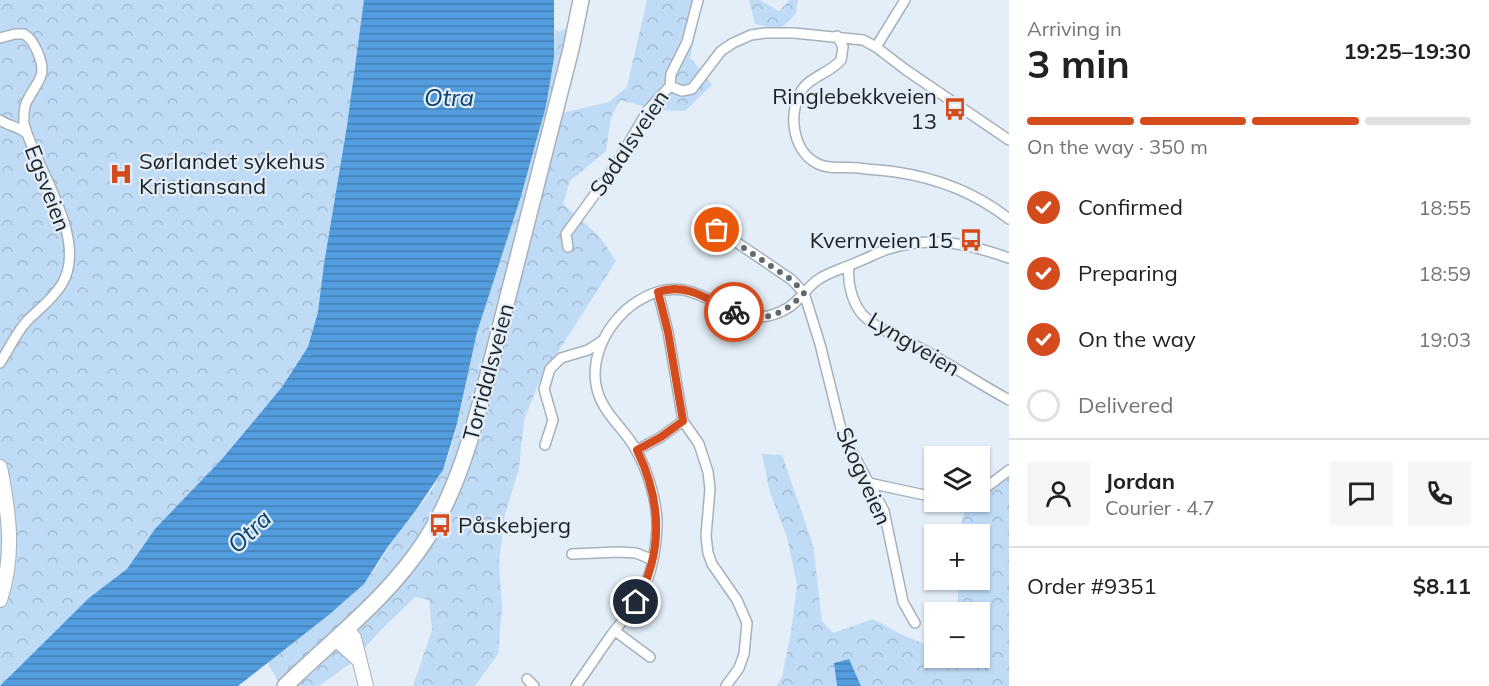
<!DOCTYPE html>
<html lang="en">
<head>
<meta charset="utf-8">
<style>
	body { margin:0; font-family:Mulish,sans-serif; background:#f6f6f6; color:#202124; height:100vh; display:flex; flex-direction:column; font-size:22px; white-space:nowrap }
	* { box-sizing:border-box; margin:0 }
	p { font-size:20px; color:#757577 }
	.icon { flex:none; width:33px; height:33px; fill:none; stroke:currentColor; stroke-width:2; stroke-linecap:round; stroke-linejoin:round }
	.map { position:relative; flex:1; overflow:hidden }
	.drawer { display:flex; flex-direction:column; background:#fff; width:480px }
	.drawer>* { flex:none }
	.fabs { position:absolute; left:924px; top:446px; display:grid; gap:12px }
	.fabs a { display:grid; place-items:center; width:66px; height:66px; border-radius:0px; background:#fff; box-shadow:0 2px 4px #0004; font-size:30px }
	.pin { position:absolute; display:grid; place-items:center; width:51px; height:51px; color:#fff; margin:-26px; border:3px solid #fff; border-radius:50%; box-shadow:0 2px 6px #0007 }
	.courier { position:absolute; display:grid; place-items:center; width:60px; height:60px; margin:-30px; border:4px solid #d44c1e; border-radius:50%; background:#fff; color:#222; box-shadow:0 2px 8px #0007 }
	.head em { font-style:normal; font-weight:700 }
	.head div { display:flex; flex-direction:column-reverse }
	.head { display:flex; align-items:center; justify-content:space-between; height:102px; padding:0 18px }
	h1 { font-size:39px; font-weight:700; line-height:45px }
	.bar { display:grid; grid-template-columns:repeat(4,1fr); gap:9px 6px; align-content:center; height:72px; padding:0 18px }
	.bar i { height:8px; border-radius:4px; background:#e0e0e0 }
	.bar .on { background:#d44c1e }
	.bar p { grid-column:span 4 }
	.line { display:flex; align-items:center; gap:15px; padding:0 18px; border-top:2px solid #e0e0e0 }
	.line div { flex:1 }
	.round { display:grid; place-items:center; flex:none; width:63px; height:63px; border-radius:0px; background:#f6f6f6 }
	ol { padding:0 18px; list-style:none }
	li { display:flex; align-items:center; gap:18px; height:66px }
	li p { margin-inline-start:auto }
	li .icon { padding:6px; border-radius:50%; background:#d44c1e; color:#fff; stroke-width:4 }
	li:last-child { color:#757577 }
	li i { width:33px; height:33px; border:3px solid #e0e0e0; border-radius:50% }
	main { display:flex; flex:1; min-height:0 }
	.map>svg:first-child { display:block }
</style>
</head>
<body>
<main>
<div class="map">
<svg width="1009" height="686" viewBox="0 0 1009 686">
	<defs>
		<pattern id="forest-crowns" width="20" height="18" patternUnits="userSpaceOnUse" patternTransform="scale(1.5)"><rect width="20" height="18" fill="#c0dbf6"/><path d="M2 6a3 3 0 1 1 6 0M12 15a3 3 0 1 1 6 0" fill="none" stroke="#a5bcd3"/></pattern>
		<pattern id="water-rules" width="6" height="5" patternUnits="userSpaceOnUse" patternTransform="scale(1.5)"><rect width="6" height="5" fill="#539ddf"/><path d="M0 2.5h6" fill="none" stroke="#4480b5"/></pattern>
	</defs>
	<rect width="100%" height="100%" fill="#e3eef8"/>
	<path fill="url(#forest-crowns)" d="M 0,0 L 428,0 L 291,457 L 0,686 Z
		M 647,0 L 703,0 L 690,57 L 712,85 L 685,111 L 657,110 L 620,100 L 611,117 L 606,151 L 570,181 L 563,204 L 599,236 L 616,261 L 540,380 L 524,420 L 519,468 L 505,514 L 499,561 L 502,607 L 498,654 L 475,686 L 413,686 L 432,630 L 429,600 L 415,597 L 381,630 L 351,663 L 319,686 L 281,686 L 267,662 C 299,638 334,614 362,585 C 377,570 386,549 399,533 C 413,514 434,491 443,469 C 462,426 465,378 477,332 C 503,231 550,136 555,29 L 559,32 L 574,24 L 562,113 L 609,102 L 627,87 Z
		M 749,0 L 760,0 L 779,11 L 790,0 L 798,0 L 796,14 L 780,29 L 755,24 Z
		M 762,454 L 782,455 L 813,545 L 822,621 L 833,633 L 873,619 L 900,634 L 934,648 L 934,657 L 980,657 L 980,612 L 957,612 L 959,579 L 980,579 L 980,534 L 958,534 L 966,507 L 973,501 L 980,501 L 980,495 L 1009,469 L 1009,686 L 861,686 L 849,659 L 835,663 L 837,686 L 777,686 L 782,677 L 791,632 L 797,585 L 787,537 L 770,493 Z"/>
	<path fill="url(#water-rules)" d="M 364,0 L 554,0 L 554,58 L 546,106 L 521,196 L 477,332 L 457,424 L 443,470 L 416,510 L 387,548 L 364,584 L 330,614 L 238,686 L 0,686 L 89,598 L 127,569 L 155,529 L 222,459 L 253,422 L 282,387 L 308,347 L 318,312 L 324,264 L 347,126 Z
		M 849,659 L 861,686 L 837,686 L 834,663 Z"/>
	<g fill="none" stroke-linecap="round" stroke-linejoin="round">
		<g stroke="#a6b1bb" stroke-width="12">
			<path id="street" d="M 837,36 L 843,47 L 841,60 C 831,72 813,76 804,87 C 787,109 791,151 818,164 C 830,170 846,166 859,168 C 871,170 883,170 896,172 C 937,178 976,193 1009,219
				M 0,38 L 15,34 L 24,34 C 32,39 34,45 38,53 C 48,77 37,81 27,101 C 23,108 24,116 24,124 C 36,169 89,239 62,284 C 53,299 39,309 27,321 C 16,333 9,349 0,363
				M 876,47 L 905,0
				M 670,86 L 682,91 L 692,89 L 721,51 L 733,43 L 751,35 L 765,33 L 794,33 L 863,40 L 876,47 L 906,70 L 1009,140
				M 0,120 C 8,126 18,126 26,133
				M 701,218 L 792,280 L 804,293 L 820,344 L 842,433 L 884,511 L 903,602 L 915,623
				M 568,247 L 566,234 L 614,168 L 648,110 L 670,86 L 671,74 L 687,42 L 698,0
				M 849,266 C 847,282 852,302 862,314 C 877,330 902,338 922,349 C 951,365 980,384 1009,400
				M 658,292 L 668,332 L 683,421 L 699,444 L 708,472 L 710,489 L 706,536 L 708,553 L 712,564 L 737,600 L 747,623 L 744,654 L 739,668 L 726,686
				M 545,445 L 553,420 L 544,389 L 550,369 L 561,358 L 588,350 L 602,341
				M 637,450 L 661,437 L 683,421
				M 869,483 L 934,497
				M 980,492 L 1009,470
				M 572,554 L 618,552 L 636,553 L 653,560
				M 615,631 L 650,657
				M 527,679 L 534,686
				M 576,686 C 588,669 600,651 612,634 C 625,618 639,601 647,581 C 653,565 656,546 657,528 C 658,504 648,471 636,450 C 628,434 613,422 604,406 C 582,370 604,322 638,301 C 703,260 728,342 786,309 C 800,302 806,287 819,279 C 828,273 838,270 848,266 C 861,261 873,255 885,250 C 930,235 966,243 1009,258"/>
		</g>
		<g stroke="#a6b1bb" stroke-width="16">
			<path id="secondary" d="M 0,467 C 9,513 15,555 0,600
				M 348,630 L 354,638 L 366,686
				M 337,640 L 359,660"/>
		</g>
		<g stroke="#a6b1bb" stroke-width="18">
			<path id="primary" d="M 285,686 C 333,639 388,598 425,541 C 457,492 473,432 488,375 L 571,49 L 581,0"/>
		</g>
		<use href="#street" stroke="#fff" stroke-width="9"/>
		<use href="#secondary" stroke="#fff" stroke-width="14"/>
		<use href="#primary" stroke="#fff" stroke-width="15"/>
	</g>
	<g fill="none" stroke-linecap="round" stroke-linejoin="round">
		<path stroke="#62696e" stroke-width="6" stroke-dasharray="0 10.8" d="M 717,230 L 792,280 L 804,293 C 785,314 761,325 734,312"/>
		<path stroke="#d44c1e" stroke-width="8" d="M 636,602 C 664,552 662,502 637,450 L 661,437 L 683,421 L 668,332 L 658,292 C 686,282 709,300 734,312"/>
	</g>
	<defs>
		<g id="bus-bare" transform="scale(1.8)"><path d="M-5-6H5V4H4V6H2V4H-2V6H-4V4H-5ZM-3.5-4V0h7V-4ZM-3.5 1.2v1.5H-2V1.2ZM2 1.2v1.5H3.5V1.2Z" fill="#d44c1e" stroke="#e3eef8" stroke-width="2.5" paint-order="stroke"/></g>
		<g id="hospital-bare" transform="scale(1.8)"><path d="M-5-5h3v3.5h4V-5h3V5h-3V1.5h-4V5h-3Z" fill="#d44c1e" stroke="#e3eef8" stroke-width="2.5" paint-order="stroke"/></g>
	</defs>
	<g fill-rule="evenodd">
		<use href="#bus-bare" x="955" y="109"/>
		<use href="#hospital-bare" x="121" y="174"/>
		<use href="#bus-bare" x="971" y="240"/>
		<use href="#bus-bare" x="440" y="525"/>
	</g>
	<g text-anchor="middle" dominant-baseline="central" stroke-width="4.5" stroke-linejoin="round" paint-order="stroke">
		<g font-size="22" fill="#1d2124" stroke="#e3eef8" text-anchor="end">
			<text x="937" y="96">Ringlebekkveien<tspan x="937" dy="25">13</tspan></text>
			<text x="139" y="161" text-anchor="start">Sørlandet sykehus<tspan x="139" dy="25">Kristiansand</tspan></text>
			<text x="953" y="240">Kvernveien 15</text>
			<text x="458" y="525" text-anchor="start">Påskebjerg</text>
		</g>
		<g font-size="22" fill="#1d2124" stroke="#e3eef8">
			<text transform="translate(629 143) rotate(-56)">Sødalsveien</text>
			<text transform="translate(48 188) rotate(69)">Egsveien</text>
			<text transform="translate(914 344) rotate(31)">Lyngveien</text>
			<text transform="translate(488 372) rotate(-75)">Torridalsveien</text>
			<text transform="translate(864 476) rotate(66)">Skogveien</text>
		</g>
		<g font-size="24" font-style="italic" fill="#0c446f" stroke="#e3eef8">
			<text x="449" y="97">Otra</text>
			<text transform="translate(249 531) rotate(-44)">Otra</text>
		</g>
	</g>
</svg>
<div class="fabs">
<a><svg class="icon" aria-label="layers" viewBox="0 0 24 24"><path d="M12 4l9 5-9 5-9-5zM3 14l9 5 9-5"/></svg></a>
<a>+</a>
<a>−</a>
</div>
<div class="pin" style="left:717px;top:230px;background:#ea580c"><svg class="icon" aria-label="bag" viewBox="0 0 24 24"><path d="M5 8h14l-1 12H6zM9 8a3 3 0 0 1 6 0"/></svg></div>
<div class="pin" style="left:636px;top:602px;background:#1f2937"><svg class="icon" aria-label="home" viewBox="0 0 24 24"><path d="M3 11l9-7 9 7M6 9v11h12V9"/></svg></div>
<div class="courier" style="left:734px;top:312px"><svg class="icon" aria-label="bike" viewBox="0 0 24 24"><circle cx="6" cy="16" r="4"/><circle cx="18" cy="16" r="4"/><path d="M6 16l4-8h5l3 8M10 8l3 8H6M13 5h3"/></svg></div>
</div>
<section class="drawer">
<div class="head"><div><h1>3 min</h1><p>Arriving in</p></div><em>19:25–19:30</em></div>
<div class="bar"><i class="on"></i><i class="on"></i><i class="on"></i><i></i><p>On the way · 350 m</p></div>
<ol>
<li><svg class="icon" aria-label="check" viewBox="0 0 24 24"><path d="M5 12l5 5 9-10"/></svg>Confirmed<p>18:55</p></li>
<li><svg class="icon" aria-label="check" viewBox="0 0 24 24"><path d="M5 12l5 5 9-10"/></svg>Preparing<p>18:59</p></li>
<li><svg class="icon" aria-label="check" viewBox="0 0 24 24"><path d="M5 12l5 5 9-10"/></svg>On the way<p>19:03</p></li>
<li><i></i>Delivered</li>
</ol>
<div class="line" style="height:108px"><a class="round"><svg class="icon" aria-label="person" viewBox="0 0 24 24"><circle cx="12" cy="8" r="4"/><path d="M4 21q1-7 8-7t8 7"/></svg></a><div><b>Jordan</b><p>Courier · 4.7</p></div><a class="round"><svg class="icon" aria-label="chat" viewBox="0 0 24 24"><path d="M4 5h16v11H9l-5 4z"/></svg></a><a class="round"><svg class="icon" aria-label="phone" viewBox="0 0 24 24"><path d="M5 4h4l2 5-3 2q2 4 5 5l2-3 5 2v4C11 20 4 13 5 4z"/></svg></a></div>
<div class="line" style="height:78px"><div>Order #9351</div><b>$8.11</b></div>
</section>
</main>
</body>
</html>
